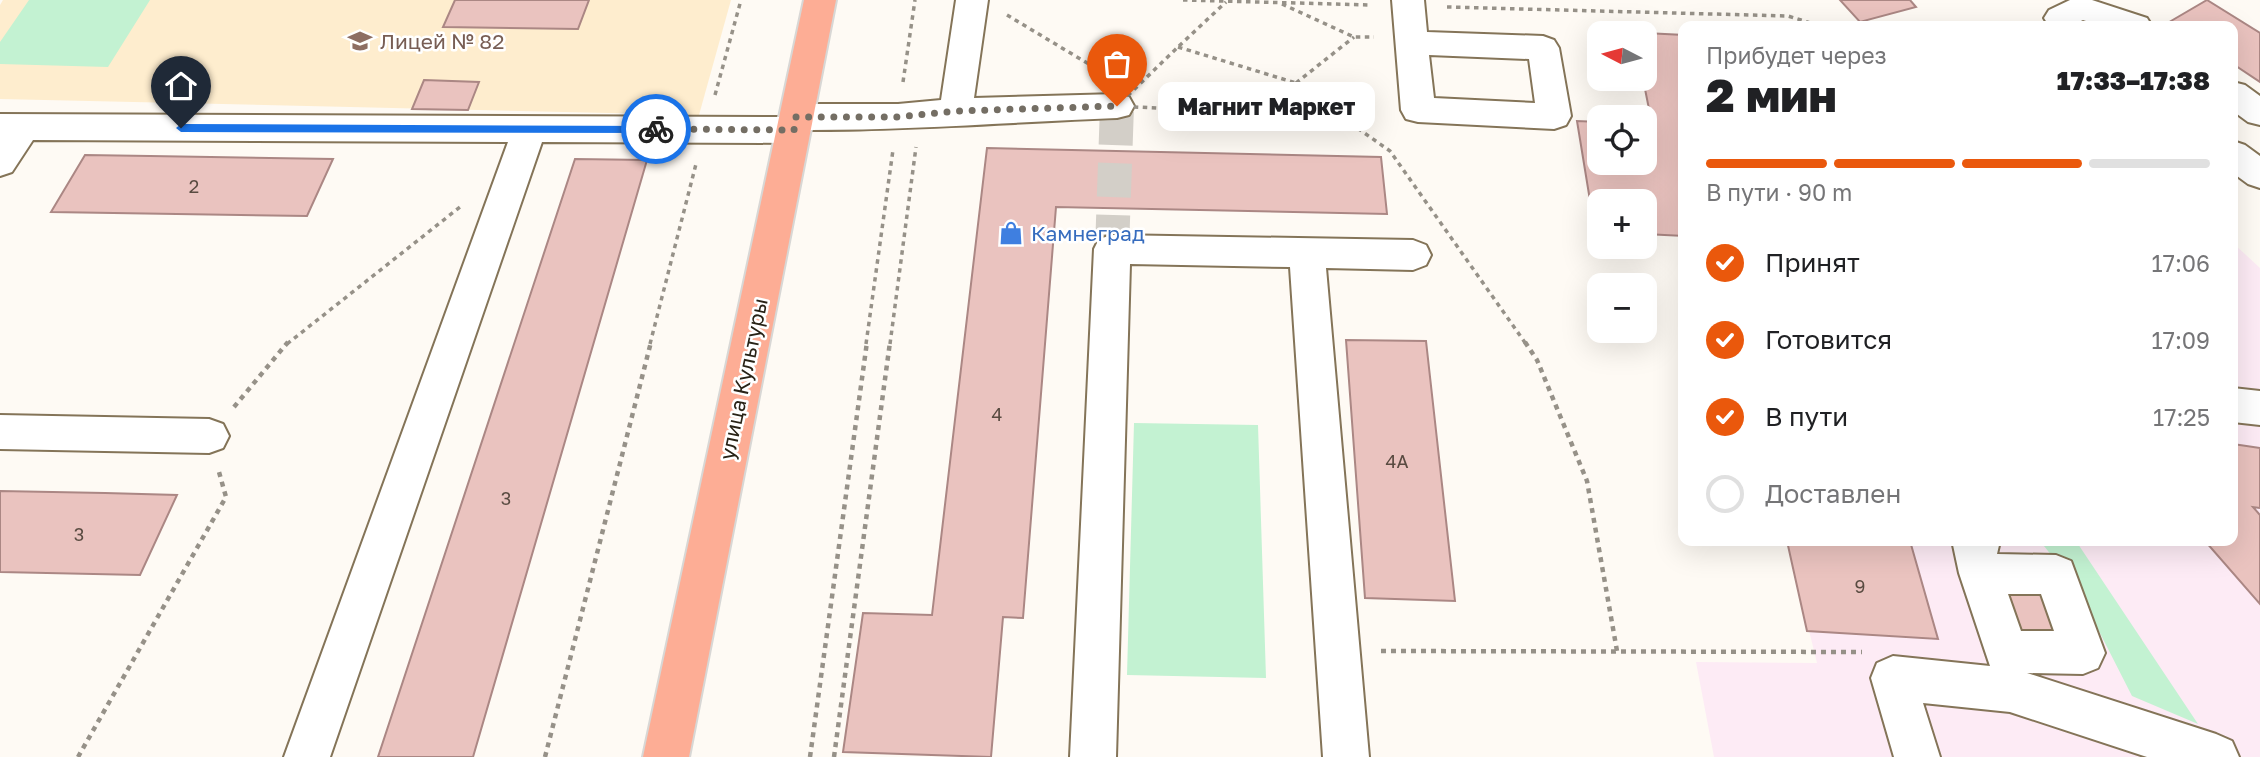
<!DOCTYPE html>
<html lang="ru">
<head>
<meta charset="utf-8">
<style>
	body { margin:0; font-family:"Golos Text",sans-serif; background:#f6f6f6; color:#202124; height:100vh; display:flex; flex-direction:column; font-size:26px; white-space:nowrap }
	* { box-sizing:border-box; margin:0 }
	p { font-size:23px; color:#757577 }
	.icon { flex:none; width:38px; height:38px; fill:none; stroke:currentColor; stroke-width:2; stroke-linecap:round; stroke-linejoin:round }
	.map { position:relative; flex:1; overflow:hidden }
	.side { position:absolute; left:1678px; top:21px; width:560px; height:525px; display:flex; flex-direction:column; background:#fff; border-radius:14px; box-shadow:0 7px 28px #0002 }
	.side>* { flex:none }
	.needle { width:46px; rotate:276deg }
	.tools { position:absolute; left:1587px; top:21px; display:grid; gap:14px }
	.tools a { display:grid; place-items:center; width:70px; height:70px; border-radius:14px; background:#fff; box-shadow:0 7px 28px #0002; font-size:35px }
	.pin { position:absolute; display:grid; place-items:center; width:60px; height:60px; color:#fff; margin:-72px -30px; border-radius:50% 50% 50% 0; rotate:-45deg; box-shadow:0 0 7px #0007 }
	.pin .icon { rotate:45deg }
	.courier { position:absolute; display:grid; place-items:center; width:70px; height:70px; margin:-35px; border:5px solid #1a73e8; border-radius:50%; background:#fff; color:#222; box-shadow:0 2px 9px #0007 }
	.bubble { position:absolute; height:49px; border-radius:14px; background:#fff; box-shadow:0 7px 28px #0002; font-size:23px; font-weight:800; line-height:49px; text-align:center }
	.summary em { font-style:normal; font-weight:800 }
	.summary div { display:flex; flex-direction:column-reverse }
	.summary { display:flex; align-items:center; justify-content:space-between; height:119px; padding:0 28px }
	h1 { font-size:46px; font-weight:800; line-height:52px }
	.bar { display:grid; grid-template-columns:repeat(4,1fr); gap:10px 7px; align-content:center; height:84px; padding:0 28px }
	.bar i { height:9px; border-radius:5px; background:#e0e0e0 }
	.bar .selected { background:#ea580c }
	.bar p { grid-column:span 4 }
	ol { padding:0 28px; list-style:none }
	li { display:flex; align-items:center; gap:21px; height:77px }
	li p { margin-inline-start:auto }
	li .icon { padding:7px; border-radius:50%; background:#ea580c; color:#fff; stroke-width:4 }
	li:last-child { color:#757577 }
	li i { width:38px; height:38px; border:4px solid #e0e0e0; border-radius:50% }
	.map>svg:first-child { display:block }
</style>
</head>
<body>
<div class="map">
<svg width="2260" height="757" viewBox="0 0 2260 757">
	<rect width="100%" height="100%" fill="#fefaf4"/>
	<path fill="#feedce" d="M 3,0 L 731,0 L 699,115 L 0,99 L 0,5 Z"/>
	<path fill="#fdebf5" d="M 2233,243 L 2260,268 L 2260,757 L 1714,757 L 1696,662 L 1817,663 L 1787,541 L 2233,541 Z"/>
	<path fill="#c3f2d2" d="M 29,0 L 150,0 L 108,67 L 0,64 L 0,42 Z
		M 1134,423 L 1258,425 L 1266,678 L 1127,675 Z
		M 2040,541 L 2076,541 L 2198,724 L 2132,696 L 2076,586 Z"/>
	<path fill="#eac3bf" stroke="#ab8784" stroke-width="2" d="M 455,0 L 589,0 L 578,29 L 443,27 Z
		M 1840,0 L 1910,0 L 1916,7 L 1860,22 Z
		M 2207,0 L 2260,33 L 2260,82 L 2233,64 L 2233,26 L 2178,26 L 2171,21 Z
		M 1645,33 L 1684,35 L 1684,236 L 1645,234 L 1645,201 L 1600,201 L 1600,232 L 1595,231 L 1577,121 L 1600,122 L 1600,163 L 1645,163 L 1645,124 L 1652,124 L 1643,79 L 1645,79 Z
		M 424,80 L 479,82 L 468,110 L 412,109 Z
		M 987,148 L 1381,157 L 1387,214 L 1056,207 L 1023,618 L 1003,617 L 991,757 L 843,752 L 863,613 L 932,615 Z
		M 85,155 L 150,156 L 333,159 L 307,216 L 51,212 Z
		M 575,159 L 647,160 L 473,757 L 378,757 Z
		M 1346,340 L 1426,341 L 1455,601 L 1365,598 Z
		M 2233,444 L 2260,448 L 2260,508 L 2253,507 L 2260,515 L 2260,604 L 2205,541 L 2233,541 Z
		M 0,491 L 105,493 L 177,495 L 140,575 L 0,572 Z
		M 1787,541 L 1910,541 L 1938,639 L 1807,631 Z
		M 2005,590 L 2049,592 L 2065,638 L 2020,635 Z"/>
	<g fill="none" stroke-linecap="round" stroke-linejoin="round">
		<path stroke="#d3cfc8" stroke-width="34" stroke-dasharray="34 18" stroke-linecap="butt" d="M 1112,249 L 1117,106"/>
		<g stroke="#847458" stroke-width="4">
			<path id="minor" d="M 956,0 L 988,0 L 974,98 L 1117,94 L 1129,97 L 1134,106 L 1129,115 L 1117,118 C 1015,122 913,130 811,130 L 806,139 L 794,143 L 542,142 L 330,757 L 284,757 L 508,142 L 33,140 L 12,172 L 0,176 L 0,114 L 779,117 L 784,108 L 796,104 L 898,104 L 941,100 Z
				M 1392,0 L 1424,0 L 1427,32 L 1543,36 L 1554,40 L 1559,48 L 1571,116 L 1566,125 L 1554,129 L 1418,122 L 1406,119 L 1401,110 ZM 1429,55 L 1529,59 L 1535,103 L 1434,98 Z
				M 2070,0 L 2092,0 L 2147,18 L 2152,26 L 2101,26 L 2083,20 L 2070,26 L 2049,26 L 2044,18 L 2049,10 Z
				M 2233,82 L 2245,85 L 2260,96 L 2260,125 L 2248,122 L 2233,111 Z
				M 2233,141 L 2245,145 L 2260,156 L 2260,188 L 2248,184 L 2233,173 Z
				M 1112,235 L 1413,240 L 1426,245 L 1431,255 L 1426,265 L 1413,270 L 1326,268 L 1369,757 L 1323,757 L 1290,267 L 1130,264 L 1116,757 L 1070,757 L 1094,249 L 1099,239 Z
				M 2233,388 L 2260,391 L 2260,425 L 2233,422 Z
				M 0,415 L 209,419 L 223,424 L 229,436 L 223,448 L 209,453 L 0,449 Z
				M 1955,541 L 2000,541 L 1997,554 L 2056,555 L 2071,561 L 2105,653 L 2098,668 L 2083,674 L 2027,673 L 2216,734 L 2232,741 L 2239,757 L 2147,757 L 2010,712 L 1923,703 L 1940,757 L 1894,757 L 1871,678 L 1877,663 L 1893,656 L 1990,666 L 1959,573 L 1953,545 ZM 2008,594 L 2041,594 L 2054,631 L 2021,631 Z"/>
		</g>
		<g stroke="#d8d7d5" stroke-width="4">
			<path id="major" d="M 804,0 L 836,0 L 689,757 L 643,757 Z"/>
		</g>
		<path stroke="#969188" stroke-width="3.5" stroke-dasharray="4.5 4.5" stroke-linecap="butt" d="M 1183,0 L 1371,5
			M 1282,4 L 1354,37 L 1374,37
			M 1447,7 L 1788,16 L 1820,26
			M 1007,15 L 1102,72
			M 2009,26 L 2029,23
			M 1179,46 L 1226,2
			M 1178,47 L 1296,83 L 1343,118 L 1117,106 Z
			M 903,82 L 915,0
			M 1296,83 L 1354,37
			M 715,95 L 741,0
			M 1343,118 L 1390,151 L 1526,344
			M 287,344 L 460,207
			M 650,344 L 696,164
			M 866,344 L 893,150
			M 890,344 L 916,147"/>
		<path stroke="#969188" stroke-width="4.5" stroke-dasharray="5 5" stroke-linecap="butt" d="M 1525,342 L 1537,360 L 1587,481 L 1617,651
			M 234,407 L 288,342
			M 1381,651 L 1862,652
			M 78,757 L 226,497 L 219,472
			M 545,757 L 651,342
			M 810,757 L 867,342
			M 834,757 L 890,342"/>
		<use href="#minor" fill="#fff" fill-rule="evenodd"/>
		<use href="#major" fill="#fdad95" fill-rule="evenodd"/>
	</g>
	<path fill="#1a73e8" d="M 181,124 L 656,126 L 661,129 L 656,133 L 181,132 L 176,128 Z"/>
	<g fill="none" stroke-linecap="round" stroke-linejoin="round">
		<path stroke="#746e64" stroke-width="7" stroke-dasharray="0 12.6" d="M 656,129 L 794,130 L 796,117 L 898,117 L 957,111 L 1117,106"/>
	</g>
	<defs>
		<g id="school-bare" transform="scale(1.89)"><path d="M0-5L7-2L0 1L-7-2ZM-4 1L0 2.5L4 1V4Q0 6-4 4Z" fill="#8d6e63" stroke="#fff" stroke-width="2.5" paint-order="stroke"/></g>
		<g id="shop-bare" transform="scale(1.89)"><path d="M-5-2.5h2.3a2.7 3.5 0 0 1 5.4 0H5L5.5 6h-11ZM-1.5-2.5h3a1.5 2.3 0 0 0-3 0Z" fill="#3f7fe0" stroke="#fff" stroke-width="2.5" paint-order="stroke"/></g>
	</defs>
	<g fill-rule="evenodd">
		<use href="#school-bare" x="360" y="41"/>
		<use href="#shop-bare" x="1011" y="233"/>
	</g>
	<g text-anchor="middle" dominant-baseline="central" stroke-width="5" stroke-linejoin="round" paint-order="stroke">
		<g font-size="18" fill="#594b41">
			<text x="194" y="186">2</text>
			<text x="997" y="414">4</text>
			<text x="1397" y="461">4А</text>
			<text x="506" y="498">3</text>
			<text x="79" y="534">3</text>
			<text x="1860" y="586">9</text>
		</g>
		<g font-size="21" fill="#785e54" stroke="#fff" text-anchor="start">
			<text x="380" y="41">Лицей № 82</text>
		</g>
		<g font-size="21" fill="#366cbe" stroke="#fff" text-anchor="start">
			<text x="1031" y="233">Камнеград</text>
		</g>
		<g font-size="21" fill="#292317" stroke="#fff">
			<text transform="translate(743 379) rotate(-78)">улица Культуры</text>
		</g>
	</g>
</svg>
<div class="tools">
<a><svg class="needle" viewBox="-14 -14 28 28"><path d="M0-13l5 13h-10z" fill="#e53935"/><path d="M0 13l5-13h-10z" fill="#757577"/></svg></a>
<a><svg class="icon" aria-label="locate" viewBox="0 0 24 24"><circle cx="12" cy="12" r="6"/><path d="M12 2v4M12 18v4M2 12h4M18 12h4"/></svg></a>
<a>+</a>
<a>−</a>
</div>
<div class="pin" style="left:1117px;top:106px;background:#ea580c"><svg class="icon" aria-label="bag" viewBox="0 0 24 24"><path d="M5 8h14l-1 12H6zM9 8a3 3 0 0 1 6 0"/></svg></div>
<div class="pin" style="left:181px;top:128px;background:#1f2937"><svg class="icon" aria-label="home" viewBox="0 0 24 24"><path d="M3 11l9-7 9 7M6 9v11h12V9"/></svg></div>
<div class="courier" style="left:656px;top:129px"><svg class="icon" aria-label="bike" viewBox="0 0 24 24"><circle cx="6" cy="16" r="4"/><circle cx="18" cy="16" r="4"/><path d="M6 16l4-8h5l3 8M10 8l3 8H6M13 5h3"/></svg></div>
<div class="bubble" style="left:1158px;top:82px;width:217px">Магнит Маркет</div>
<section class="side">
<div class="summary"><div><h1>2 мин</h1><p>Прибудет через</p></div><em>17:33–17:38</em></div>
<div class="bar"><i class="selected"></i><i class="selected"></i><i class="selected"></i><i></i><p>В пути · 90 m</p></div>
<ol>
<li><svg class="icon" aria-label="check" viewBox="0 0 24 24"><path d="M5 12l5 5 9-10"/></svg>Принят<p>17:06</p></li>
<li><svg class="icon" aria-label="check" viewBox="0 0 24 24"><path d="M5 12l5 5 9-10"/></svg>Готовится<p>17:09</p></li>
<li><svg class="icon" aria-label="check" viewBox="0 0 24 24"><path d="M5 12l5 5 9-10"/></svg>В пути<p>17:25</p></li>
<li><i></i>Доставлен</li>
</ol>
</section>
</div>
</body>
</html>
